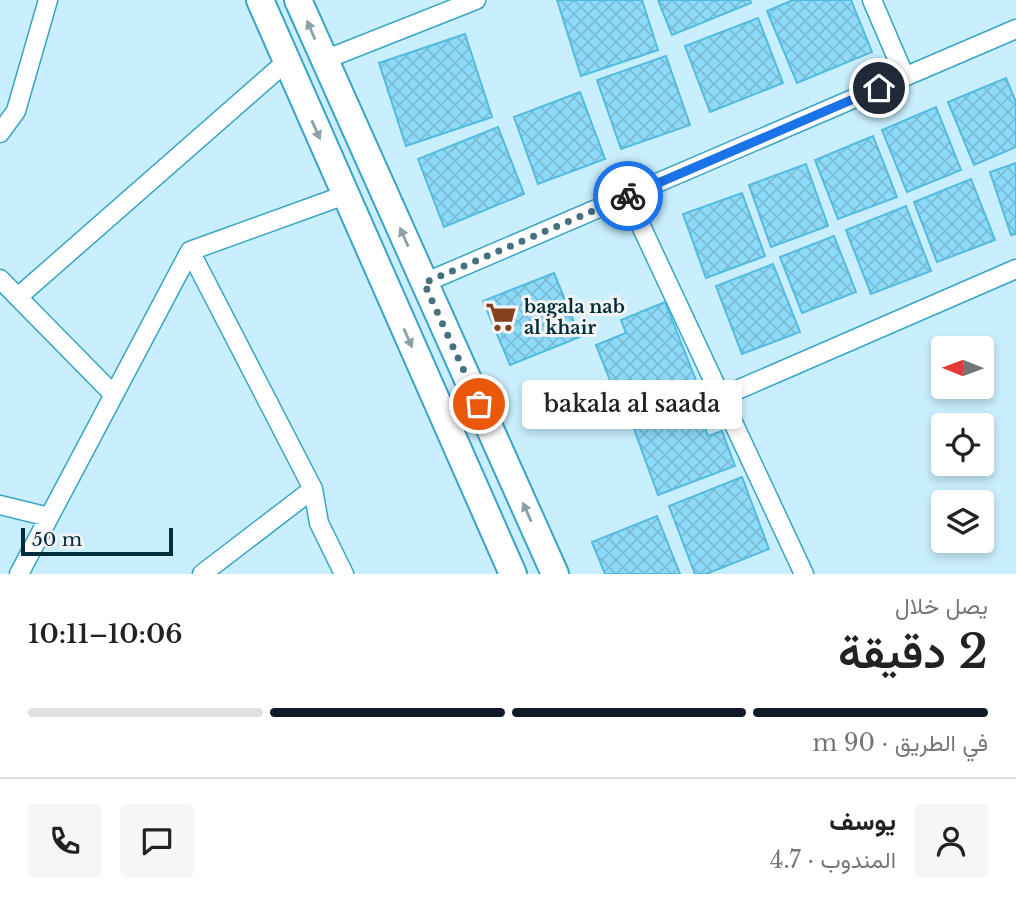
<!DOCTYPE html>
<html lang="ar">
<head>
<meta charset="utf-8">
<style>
	body { margin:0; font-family:"Libre Baskerville",Vazirmatn,serif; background:#f6f6f6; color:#222; direction:rtl; height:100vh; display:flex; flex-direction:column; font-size:26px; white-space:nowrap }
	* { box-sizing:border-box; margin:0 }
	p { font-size:23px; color:#767676 }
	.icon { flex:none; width:38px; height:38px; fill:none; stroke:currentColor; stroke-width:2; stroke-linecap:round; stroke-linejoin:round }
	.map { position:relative; height:574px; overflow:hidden; direction:ltr }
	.details { display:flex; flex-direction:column; background:#fff; flex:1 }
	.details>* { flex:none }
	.needle { width:46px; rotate:271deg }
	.controls { position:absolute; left:931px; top:336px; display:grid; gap:14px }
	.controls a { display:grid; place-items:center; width:63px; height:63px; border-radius:7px; background:#fff; box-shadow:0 4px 10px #0003; font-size:35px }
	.scale { position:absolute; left:21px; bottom:18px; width:152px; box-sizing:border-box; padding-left:7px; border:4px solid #002e3d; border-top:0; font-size:19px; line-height:24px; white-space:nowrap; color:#002e3d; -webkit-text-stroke:5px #f4f4f4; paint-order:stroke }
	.pin { position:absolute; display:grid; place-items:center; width:60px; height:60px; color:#fff; margin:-30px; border:4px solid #fff; border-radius:50%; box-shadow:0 2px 7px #0007 }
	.courier { position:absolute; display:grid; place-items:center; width:70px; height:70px; margin:-35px; border:5px solid #1a73e8; border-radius:50%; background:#fff; color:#222; box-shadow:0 2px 9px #0007 }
	.bubble { position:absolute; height:49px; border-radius:7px; background:#fff; box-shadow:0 4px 10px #0003; font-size:23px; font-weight:600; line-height:49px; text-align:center; direction:rtl }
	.overview em { font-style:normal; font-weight:600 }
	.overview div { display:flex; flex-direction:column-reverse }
	.overview { display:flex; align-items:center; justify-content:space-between; height:119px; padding:0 28px }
	h1 { font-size:46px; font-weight:600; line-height:52px }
	.bar { display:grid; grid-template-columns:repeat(4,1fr); gap:10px 7px; align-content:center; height:84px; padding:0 28px }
	.bar i { height:9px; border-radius:5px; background:#e0e0e0 }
	.bar .active { background:#111827 }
	.bar p { grid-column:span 4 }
	.line { display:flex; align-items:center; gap:18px; padding:0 28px; border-top:2px solid #e0e0e0 }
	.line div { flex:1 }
	.round { display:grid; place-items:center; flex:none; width:74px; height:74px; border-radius:7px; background:#f6f6f6 }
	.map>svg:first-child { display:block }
</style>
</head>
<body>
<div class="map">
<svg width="1016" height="574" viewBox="0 0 1016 574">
	<defs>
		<pattern id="building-cross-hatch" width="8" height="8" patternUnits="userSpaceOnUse" patternTransform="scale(1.75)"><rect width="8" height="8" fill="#8edbf9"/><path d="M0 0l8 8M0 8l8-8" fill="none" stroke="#79bcd6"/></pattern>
	</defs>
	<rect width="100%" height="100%" fill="#c9eefd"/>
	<path fill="url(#building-cross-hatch)" stroke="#53bbe0" stroke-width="2" d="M 557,0 L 642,0 L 658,50 L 581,76 Z
		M 658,0 L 750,0 L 751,3 L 672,35 Z
		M 793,0 L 851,0 L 872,52 L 797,83 L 767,11 Z
		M 758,18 L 783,83 L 710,112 L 685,46 Z
		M 465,34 L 492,117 L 406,146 L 379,63 Z
		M 666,56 L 690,125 L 621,149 L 597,80 Z
		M 1006,78 L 1016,102 L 1016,147 L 974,165 L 948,102 Z
		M 580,92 L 605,159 L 538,184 L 514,117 Z
		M 936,107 L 961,170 L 907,192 L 882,130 Z
		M 498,127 L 524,194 L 444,227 L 418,159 Z
		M 873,136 L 897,197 L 838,219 L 815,160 Z
		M 1016,163 L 1016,234 L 1011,235 L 990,172 Z
		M 806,164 L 828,226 L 771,247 L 749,185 Z
		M 971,179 L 995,240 L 937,262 L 914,202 Z
		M 742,193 L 765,256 L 706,278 L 683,214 Z
		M 906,206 L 931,271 L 871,294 L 846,230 Z
		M 834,236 L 856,292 L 802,313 L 780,257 Z
		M 773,264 L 800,332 L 742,354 L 716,286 Z
		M 554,273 L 580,337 L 510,365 L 483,301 Z
		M 665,302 L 699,388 L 625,418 L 596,345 L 626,333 L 621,320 Z
		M 696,403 L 708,436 L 722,431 L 735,466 L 658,495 L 633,426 Z
		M 742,477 L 769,549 L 706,574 L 695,574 L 669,506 Z
		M 657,516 L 680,574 L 605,574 L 592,542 Z"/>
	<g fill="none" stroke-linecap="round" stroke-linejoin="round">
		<g stroke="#38a4c8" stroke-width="21">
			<path id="minor" d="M 872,0 L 905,77
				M 324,60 L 476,0
				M 0,133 L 16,111 L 48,0
				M 627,196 L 804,574
				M 190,251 L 313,489 L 319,523 L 344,574
				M 0,279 L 114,395
				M 424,283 L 1016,29
				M 18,297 L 286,62
				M 721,397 L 1016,269
				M 0,505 L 49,517
				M 19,574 L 190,251 L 345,195
				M 202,574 L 313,489"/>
		</g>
		<g stroke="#38a4c8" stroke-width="30">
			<path id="secondary" d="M 260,0 L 513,574
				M 298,0 L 555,574"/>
		</g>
		<use href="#minor" stroke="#fff" stroke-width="18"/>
		<use href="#secondary" stroke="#fff" stroke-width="26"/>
	</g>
	<defs><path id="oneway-solid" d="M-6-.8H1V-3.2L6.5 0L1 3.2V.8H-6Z" transform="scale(1.75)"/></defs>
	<g fill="#8ca1a8">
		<use href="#oneway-solid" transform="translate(311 30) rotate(-113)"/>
		<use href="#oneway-solid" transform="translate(316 130) rotate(66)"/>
		<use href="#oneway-solid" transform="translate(404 237) rotate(-114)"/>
		<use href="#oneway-solid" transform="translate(408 338) rotate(66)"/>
		<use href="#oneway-solid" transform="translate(527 512) rotate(-114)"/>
	</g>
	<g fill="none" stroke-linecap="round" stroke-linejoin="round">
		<path stroke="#467180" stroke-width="7" stroke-dasharray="0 12.6" d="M 479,404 L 424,283 L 628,196"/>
		<path stroke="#1a73e8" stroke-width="9" d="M 628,196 L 879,88"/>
	</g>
	<defs>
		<g id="supermarket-bare" transform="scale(2.415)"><path d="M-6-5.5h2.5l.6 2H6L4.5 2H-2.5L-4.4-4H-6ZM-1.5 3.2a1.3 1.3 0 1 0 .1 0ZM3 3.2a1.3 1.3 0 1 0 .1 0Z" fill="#87401e" stroke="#f4f4f4" stroke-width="2.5" paint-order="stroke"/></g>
	</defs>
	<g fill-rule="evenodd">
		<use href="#supermarket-bare" x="501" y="317"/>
	</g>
	<g text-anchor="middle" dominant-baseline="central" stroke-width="6" stroke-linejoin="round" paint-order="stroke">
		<g font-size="18" font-weight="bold" fill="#002e3d" stroke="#f4f4f4" text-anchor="start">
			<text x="524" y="307">bagala nab<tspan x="524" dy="21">al khair</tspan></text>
		</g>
	</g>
</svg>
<div class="controls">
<a><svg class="needle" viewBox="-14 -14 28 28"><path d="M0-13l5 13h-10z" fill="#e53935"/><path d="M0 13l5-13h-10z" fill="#767676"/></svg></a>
<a><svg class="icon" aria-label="locate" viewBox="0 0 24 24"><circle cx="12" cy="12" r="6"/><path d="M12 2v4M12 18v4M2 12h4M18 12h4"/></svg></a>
<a><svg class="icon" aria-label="layers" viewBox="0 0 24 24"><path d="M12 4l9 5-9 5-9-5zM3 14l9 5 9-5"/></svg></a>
</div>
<div class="scale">50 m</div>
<div class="pin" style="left:479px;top:404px;background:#ea580c"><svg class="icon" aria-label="bag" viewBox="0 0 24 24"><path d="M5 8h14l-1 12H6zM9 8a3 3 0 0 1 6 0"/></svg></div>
<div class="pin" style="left:879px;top:88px;background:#1f2937"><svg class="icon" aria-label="home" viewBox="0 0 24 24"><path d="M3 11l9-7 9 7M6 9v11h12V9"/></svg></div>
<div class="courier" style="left:628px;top:196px"><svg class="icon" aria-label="bike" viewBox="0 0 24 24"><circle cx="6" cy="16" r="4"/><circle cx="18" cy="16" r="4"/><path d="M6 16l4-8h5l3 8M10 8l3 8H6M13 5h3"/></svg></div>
<div class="bubble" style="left:522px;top:380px;width:220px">bakala al saada</div>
</div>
<section class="details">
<div class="overview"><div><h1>2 دقيقة</h1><p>يصل خلال</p></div><em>10:06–10:11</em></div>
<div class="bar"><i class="active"></i><i class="active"></i><i class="active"></i><i></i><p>في الطريق · 90 m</p></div>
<div class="line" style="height:126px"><a class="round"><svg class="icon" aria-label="person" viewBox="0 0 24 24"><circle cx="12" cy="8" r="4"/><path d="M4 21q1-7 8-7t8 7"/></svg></a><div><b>يوسف</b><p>المندوب · 4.7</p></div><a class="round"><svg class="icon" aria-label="chat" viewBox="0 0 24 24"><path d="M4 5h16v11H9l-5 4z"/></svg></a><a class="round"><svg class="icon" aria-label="phone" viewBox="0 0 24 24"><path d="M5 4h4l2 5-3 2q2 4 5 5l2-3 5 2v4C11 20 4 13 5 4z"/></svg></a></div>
</section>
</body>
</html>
